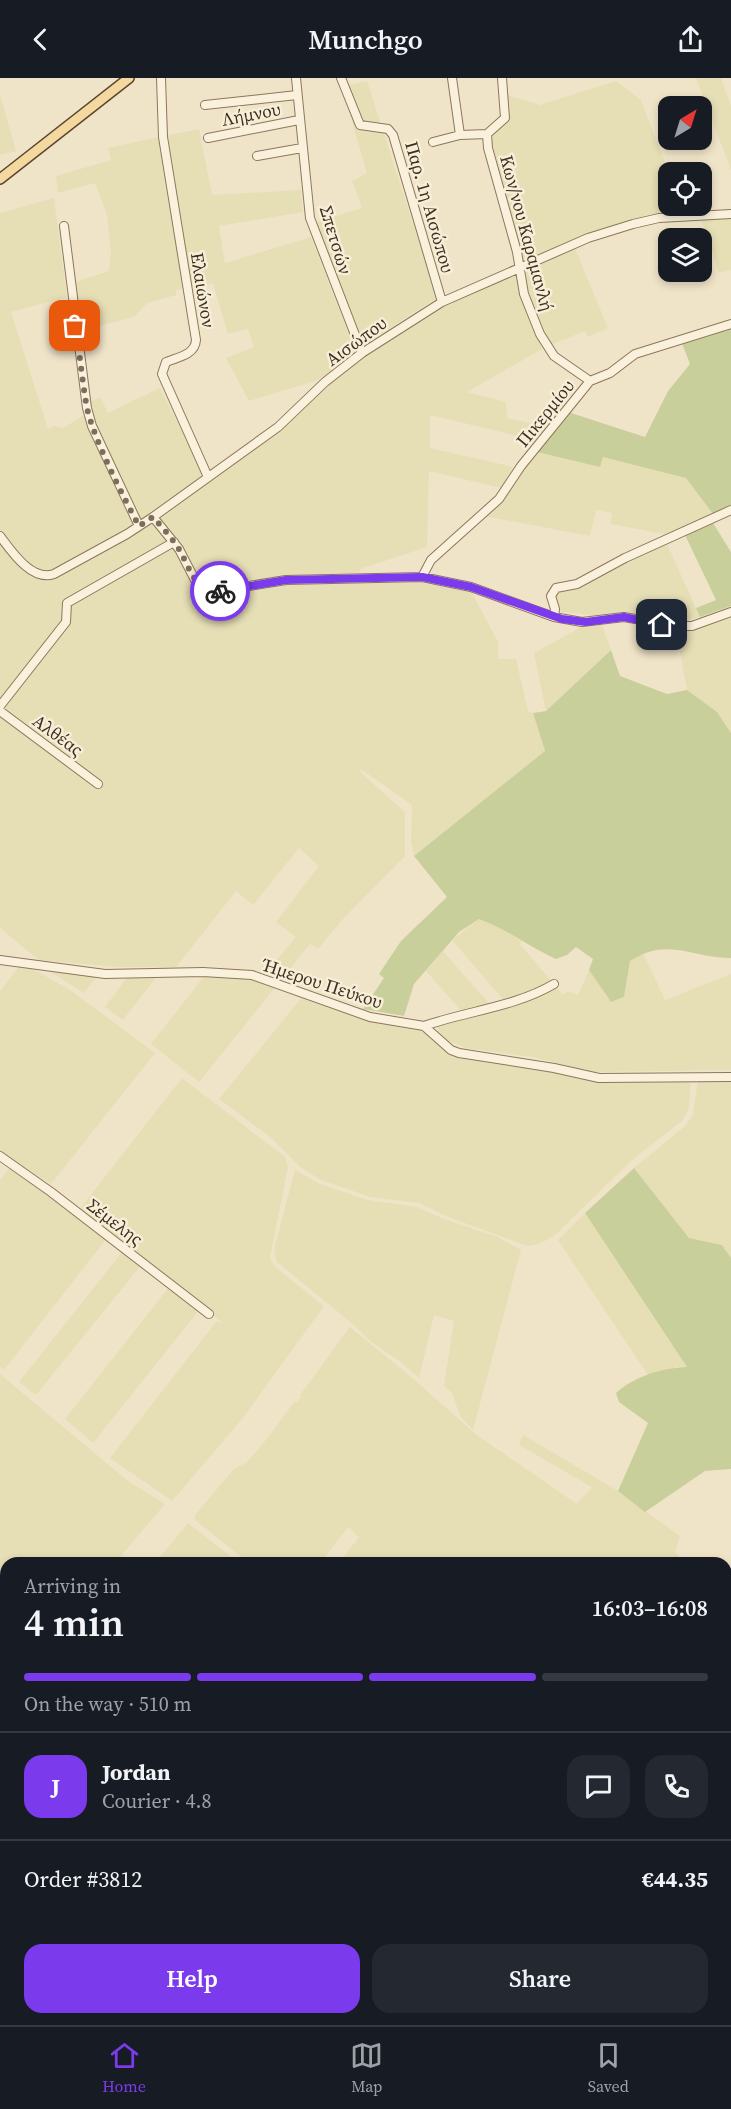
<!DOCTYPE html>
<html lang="en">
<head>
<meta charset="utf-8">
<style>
	body { margin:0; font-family:"Source Serif 4",serif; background:#242831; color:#f1f3f6; height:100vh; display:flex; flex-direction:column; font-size:22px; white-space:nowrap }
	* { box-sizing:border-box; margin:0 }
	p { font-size:20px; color:#9ea1a6 }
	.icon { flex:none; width:33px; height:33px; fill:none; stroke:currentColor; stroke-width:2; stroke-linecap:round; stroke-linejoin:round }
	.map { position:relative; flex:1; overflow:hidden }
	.side { position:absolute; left:0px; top:1479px; width:732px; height:468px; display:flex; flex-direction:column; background:#171b24; border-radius:18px 18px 0 0; box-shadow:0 3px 9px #0003 }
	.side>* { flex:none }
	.needle { width:39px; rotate:38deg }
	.tools { position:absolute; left:658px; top:18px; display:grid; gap:12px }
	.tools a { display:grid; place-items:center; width:54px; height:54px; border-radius:12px; background:#171b24; box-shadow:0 3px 9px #0003; font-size:30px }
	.pin { position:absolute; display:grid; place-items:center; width:51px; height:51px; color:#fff; margin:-26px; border-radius:12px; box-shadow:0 3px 9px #0006 }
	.courier { position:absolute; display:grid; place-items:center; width:60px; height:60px; margin:-30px; border:4px solid #7c3aed; border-radius:50%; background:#fff; color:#222; box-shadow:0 2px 8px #0007 }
	.summary em { font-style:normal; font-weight:600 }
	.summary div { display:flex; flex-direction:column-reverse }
	.summary { display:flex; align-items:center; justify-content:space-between; height:102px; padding:0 24px }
	h1 { font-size:39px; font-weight:600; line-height:45px }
	.bar { display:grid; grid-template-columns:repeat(4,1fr); gap:9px 6px; align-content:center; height:72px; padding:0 24px }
	.bar i { height:8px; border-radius:4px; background:#363941 }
	.bar .current { background:#7c3aed }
	.bar p { grid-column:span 4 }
	.line { display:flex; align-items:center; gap:15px; padding:0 24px; border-top:2px solid #363941 }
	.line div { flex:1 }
	.round { display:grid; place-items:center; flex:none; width:63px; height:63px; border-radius:18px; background:#242831 }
	.cta { display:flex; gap:12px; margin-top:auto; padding:12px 24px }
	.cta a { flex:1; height:69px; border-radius:18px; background:#7c3aed; color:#fff; font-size:24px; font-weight:600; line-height:69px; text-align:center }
	.cta a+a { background:#242831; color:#f1f3f6 }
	header { display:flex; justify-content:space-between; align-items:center; height:78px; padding:0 24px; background:#171b24; font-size:27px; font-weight:600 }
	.tabs { display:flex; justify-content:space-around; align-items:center; height:84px; border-top:2px solid #363941; background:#171b24; font-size:16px; color:#9ea1a6 }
	.tabs a { display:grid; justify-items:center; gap:3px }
	.tabs .current { color:#7c3aed }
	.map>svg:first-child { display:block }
</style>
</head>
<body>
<header><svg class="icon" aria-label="back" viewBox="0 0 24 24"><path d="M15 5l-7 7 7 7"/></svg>Munchgo<svg class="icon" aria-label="share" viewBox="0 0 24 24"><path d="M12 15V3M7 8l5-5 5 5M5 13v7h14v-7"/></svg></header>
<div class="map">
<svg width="731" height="1947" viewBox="0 0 731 1947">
	<rect width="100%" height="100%" fill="#f0e4c8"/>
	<path fill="#e6deb5" d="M 696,0 L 721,0 L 731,28 L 731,92 Z
		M 367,3 L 437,220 L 365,266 L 361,265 L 314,145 L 362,130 L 352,103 L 367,95 L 342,9 Z
		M 616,3 L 641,22 L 669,95 L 669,128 L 681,128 L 683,133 L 647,137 L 598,152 L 522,186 L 491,60 L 507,41 L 505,16 L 540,27 Z
		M 0,17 L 16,73 L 0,77 Z
		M 199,51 L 212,117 L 301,112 L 303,134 L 219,148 L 225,185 L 311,159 L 354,270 L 354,275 L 318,302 L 249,323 L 226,280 L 254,269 L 248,251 L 228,256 L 213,205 L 190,209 L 165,58 Z
		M 159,59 L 185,210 L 176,212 L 176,217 L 147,225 L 134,239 L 79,253 L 72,205 L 109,193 L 111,173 L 107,137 L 95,105 L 58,115 L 56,98 L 111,82 L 108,70 Z
		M 54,120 L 67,219 L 11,234 L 48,351 L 54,348 L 63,350 L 89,334 L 88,325 L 100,319 L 108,335 L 160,310 L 207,402 L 367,274 L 444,226 L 515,195 L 542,271 L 467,314 L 506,324 L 507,340 L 548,349 L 535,362 L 430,337 L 430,370 L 513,389 L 501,410 L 429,393 L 427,469 L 360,491 L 360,500 L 419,501 L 426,506 L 433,507 L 438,503 L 470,511 L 498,564 L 498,581 L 516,581 L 528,633 L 533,635 L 545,673 L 414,778 L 411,764 L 412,727 L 361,691 L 360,694 L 405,734 L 405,778 L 342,842 L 318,871 L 310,866 L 199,1004 L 151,966 L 206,896 L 261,901 L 296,859 L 276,844 L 319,788 L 299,770 L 253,827 L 236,813 L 176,889 L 118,889 L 39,882 L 0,850 L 0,135 Z
		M 731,138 L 731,192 L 719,195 L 701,140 Z
		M 574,168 L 608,250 L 588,259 L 585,253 L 548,268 L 526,215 L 521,192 Z
		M 537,374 L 599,388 L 603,378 L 687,400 L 713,436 L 682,451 L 664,456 L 611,446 L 612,435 L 596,432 L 590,458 L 484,438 Z
		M 666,464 L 700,539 L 678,544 L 628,534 L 595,538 L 557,533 L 554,515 L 586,503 Z
		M 731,537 L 731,655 L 717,634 L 687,612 L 676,551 Z
		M 601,544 L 611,572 L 546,633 L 534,575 L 585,547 Z
		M 479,841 L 504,850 L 522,864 L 520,866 L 563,917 L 568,913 L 578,917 L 589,892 L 611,924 L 624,919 L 630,883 L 643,875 L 665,922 L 731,896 L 731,992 L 592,994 L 533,979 L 466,970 L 447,962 L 438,953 L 438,946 L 465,937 L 426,893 L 443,873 L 493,930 L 507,926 L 452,862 Z
		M 18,890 L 33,891 L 70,912 L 155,975 L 51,1106 L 0,1074 L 0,913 Z
		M 46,891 L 98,897 L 84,915 Z
		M 129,897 L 158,897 L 123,942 L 105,929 Z
		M 303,918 L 421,950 L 450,975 L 600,1003 L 691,1001 L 689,1030 L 683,1042 L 632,1082 L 554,1158 L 539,1166 L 528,1168 L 448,1139 L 419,1125 L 370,1119 L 321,1102 L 300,1089 L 270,1059 L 219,1021 Z
		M 182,1000 L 285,1079 L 288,1089 L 270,1180 L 274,1188 L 324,1228 L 242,1341 L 172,1423 L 110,1380 L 216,1244 L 223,1245 L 79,1132 Z
		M 731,1000 L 731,1180 L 722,1167 L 689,1160 L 634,1090 L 685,1048 L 693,1037 L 698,1001 Z
		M 11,1088 L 107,1160 L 4,1292 L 0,1289 L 0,1102 Z
		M 295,1092 L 320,1106 L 368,1122 L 417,1129 L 444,1141 L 498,1159 L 521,1172 L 473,1352 L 460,1338 L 452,1315 L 444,1308 L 454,1243 L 434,1237 L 419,1300 L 401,1284 L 371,1264 L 354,1247 L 276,1183 L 274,1171 Z
		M 585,1135 L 687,1289 L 676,1289 L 648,1297 L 558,1162 Z
		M 123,1173 L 142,1186 L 36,1317 L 19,1304 Z
		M 170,1208 L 200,1231 L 93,1365 L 65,1341 Z
		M 350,1249 L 411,1299 L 478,1358 L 577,1426 L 592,1409 L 519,1367 L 523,1357 L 618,1413 L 680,1458 L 675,1474 L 686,1485 L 339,1485 L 359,1459 L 348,1449 L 320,1485 L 249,1485 L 195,1442 L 195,1437 L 234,1391 L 247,1384 L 262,1367 L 295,1323 L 297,1325 L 301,1319 L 300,1317 Z
		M 0,1296 L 128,1403 L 165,1426 L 115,1485 L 6,1485 L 6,1916 L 0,1915 Z
		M 188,1445 L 239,1485 L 155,1485 Z
		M 731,1639 L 731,1711 L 726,1715 L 726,1646 Z
		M 731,1719 L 731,1792 L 726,1798 L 726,1723 Z
		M 731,1799 L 731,1850 L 726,1849 L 726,1806 Z
		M 726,1854 L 731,1854 L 731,1947 L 657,1947 L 667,1941 L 726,1941 Z
		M 171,1941 L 302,1941 L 294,1947 L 180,1947 Z
		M 322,1941 L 400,1941 L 396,1947 L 315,1947 Z
		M 410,1941 L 660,1941 L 650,1947 L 404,1947 Z"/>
	<path fill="#c9cf9b" d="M 731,249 L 731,427 L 713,436 L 686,400 L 603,379 L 600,389 L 537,374 L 568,334 L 645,359 L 668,313 L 690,286 L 681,263 Z
		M 713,445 L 731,474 L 731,528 L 700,539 L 696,530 L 716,522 L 685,457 Z
		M 611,572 L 620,598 L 667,616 L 687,612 L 717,634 L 731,655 L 731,880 C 693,881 669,858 630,883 L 624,919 L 611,924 L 589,892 L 593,881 L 576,869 L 567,877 L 556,881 C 529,869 507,851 479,841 L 459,854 L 414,906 L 404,938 L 363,931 L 384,900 L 379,896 L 401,863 L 447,819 L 414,778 L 545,673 L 533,635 L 546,633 Z
		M 634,1090 L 689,1160 L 722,1167 L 731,1180 L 731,1391 L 705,1393 L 645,1434 L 618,1413 L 648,1345 L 619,1324 L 616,1315 C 635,1298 662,1290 687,1289 L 585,1135 Z"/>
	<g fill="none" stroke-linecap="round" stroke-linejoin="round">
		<path stroke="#6f938a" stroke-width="1.5" d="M 726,1639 L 731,1633
			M 102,1941 C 119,1945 134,1947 150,1941
			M 160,1941 L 167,1947
			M 73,1947 L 83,1942 L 101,1941
			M 310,1947 L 318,1941"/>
		<g stroke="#8d765c" stroke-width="10">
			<path id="minor" d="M 161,0 L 163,59 L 196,262 C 195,277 178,279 166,284 L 162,296 L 208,399
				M 296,0 L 310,140 L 362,275
				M 341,0 L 360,47 L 388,51 L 393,57 L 442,224
				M 452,0 L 460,57
				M 205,27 L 297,17
				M 487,56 L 488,70 L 517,174 L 524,216 L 540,256 L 554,278 L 590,303
				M 487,56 L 505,40 L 502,0
				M 208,60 L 299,42
				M 433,64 L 460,57 L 487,56
				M 257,78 L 302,70
				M 64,148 L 87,330 L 92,348 L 139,448
				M 153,439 L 179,471 L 195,502 L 212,514 L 286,502 L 422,499 L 471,509 L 554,539 L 555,531 L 551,518 L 556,510 L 577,506 L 625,480 L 731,432
				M 0,458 C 12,474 32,504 54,496 L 127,456 L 153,439 L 278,349 L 325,304 L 362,275 L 442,224 L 588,160 L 633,146 L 659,140 L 731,136
				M 422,499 L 431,482 L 499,421 L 521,388 L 590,303 L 610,295 L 635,276 L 731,246
				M 554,539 L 582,544 L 624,539 L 676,548 L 692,548 L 731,534
				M 0,628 L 66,544 L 67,525 L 174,464
				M 0,633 L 98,706
				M 0,882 L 105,896 L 203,894 L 252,897 L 370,939 L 424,948 L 451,972 L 459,975 L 554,990 L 599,1000 L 731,999
				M 424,948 C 467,933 515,929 554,906
				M 0,1078 L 51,1114 L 209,1236
				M 726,1721 L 731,1717
				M 402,1947 L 408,1941"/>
		</g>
		<g stroke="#5b4430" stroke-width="12">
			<path id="major" d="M 0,101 L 129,0"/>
		</g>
		<use href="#minor" stroke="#faf1dc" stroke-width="8"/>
		<use href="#major" stroke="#f3d9a0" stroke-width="9"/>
	</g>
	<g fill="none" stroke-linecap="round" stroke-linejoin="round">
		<path stroke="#7c6e5b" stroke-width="6" stroke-dasharray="0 10.8" d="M 75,248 C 80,275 82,303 87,330 C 94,362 123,418 139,448 L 153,439 C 161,448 170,458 177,468 C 189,486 194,516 220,513"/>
		<path stroke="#7c3aed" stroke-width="8" d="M 220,513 L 286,502 L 422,499 L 471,509 L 562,541 L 586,544 L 624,539 L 662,547"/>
	</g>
	<g text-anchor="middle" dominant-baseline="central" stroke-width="5" stroke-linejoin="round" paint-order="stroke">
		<g font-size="18" fill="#3d2e20" stroke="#f7eed8">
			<text transform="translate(251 36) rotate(-11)">Λήμνου</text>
			<text transform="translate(430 129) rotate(74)">Παρ. 1η Αισώπου</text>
			<text transform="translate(527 155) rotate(75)">Κων/νου Καραμανλή</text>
			<text transform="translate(336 162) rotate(73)">Σπετσών</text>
			<text transform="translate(203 212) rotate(81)">Ελαιώνον</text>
			<text transform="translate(356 263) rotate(-36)">Αισώπου</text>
			<text transform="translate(545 335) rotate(-51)">Πικερμίου</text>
			<text transform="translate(58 657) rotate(36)">Αλθέας</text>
			<text transform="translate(322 905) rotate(18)">Ήμερου Πεύκου</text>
			<text transform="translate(115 1144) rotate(37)">Σέμελης</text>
		</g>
	</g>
</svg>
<div class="tools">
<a><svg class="needle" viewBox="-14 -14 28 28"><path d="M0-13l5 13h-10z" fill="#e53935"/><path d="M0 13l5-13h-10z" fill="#9ea1a6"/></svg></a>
<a><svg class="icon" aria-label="locate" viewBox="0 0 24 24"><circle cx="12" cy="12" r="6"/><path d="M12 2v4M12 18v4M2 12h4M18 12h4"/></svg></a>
<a><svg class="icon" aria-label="layers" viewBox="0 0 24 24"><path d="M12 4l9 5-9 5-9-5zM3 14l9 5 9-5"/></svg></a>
</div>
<div class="pin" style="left:75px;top:248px;background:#ea580c"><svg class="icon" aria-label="bag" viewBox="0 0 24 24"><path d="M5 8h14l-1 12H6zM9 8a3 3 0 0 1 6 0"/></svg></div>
<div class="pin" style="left:662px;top:547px;background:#1f2937"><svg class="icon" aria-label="home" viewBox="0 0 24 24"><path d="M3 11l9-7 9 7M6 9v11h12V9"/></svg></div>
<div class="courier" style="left:220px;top:513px"><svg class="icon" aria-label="bike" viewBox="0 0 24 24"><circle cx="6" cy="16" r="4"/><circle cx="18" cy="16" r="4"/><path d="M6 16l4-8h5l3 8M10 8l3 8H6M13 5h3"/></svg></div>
<section class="side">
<div class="summary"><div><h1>4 min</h1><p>Arriving in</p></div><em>16:03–16:08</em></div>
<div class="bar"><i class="current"></i><i class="current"></i><i class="current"></i><i></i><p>On the way · 510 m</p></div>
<div class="line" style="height:108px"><b class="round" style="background:#7c3aed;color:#fff">J</b><div><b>Jordan</b><p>Courier · 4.8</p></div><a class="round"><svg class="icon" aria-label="chat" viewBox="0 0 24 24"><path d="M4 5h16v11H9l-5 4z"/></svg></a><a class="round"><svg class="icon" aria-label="phone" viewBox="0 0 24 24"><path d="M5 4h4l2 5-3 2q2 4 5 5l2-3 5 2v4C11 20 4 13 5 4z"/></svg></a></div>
<div class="line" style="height:78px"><div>Order #3812</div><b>€44.35</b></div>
<div class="cta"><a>Help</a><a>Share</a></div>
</section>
</div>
<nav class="tabs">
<a class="current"><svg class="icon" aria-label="home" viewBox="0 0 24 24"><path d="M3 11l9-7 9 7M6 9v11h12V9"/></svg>Home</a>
<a><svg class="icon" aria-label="map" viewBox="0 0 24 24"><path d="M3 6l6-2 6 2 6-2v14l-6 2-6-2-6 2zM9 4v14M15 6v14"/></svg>Map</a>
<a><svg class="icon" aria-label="saved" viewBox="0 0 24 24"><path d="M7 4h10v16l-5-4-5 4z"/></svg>Saved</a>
</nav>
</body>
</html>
